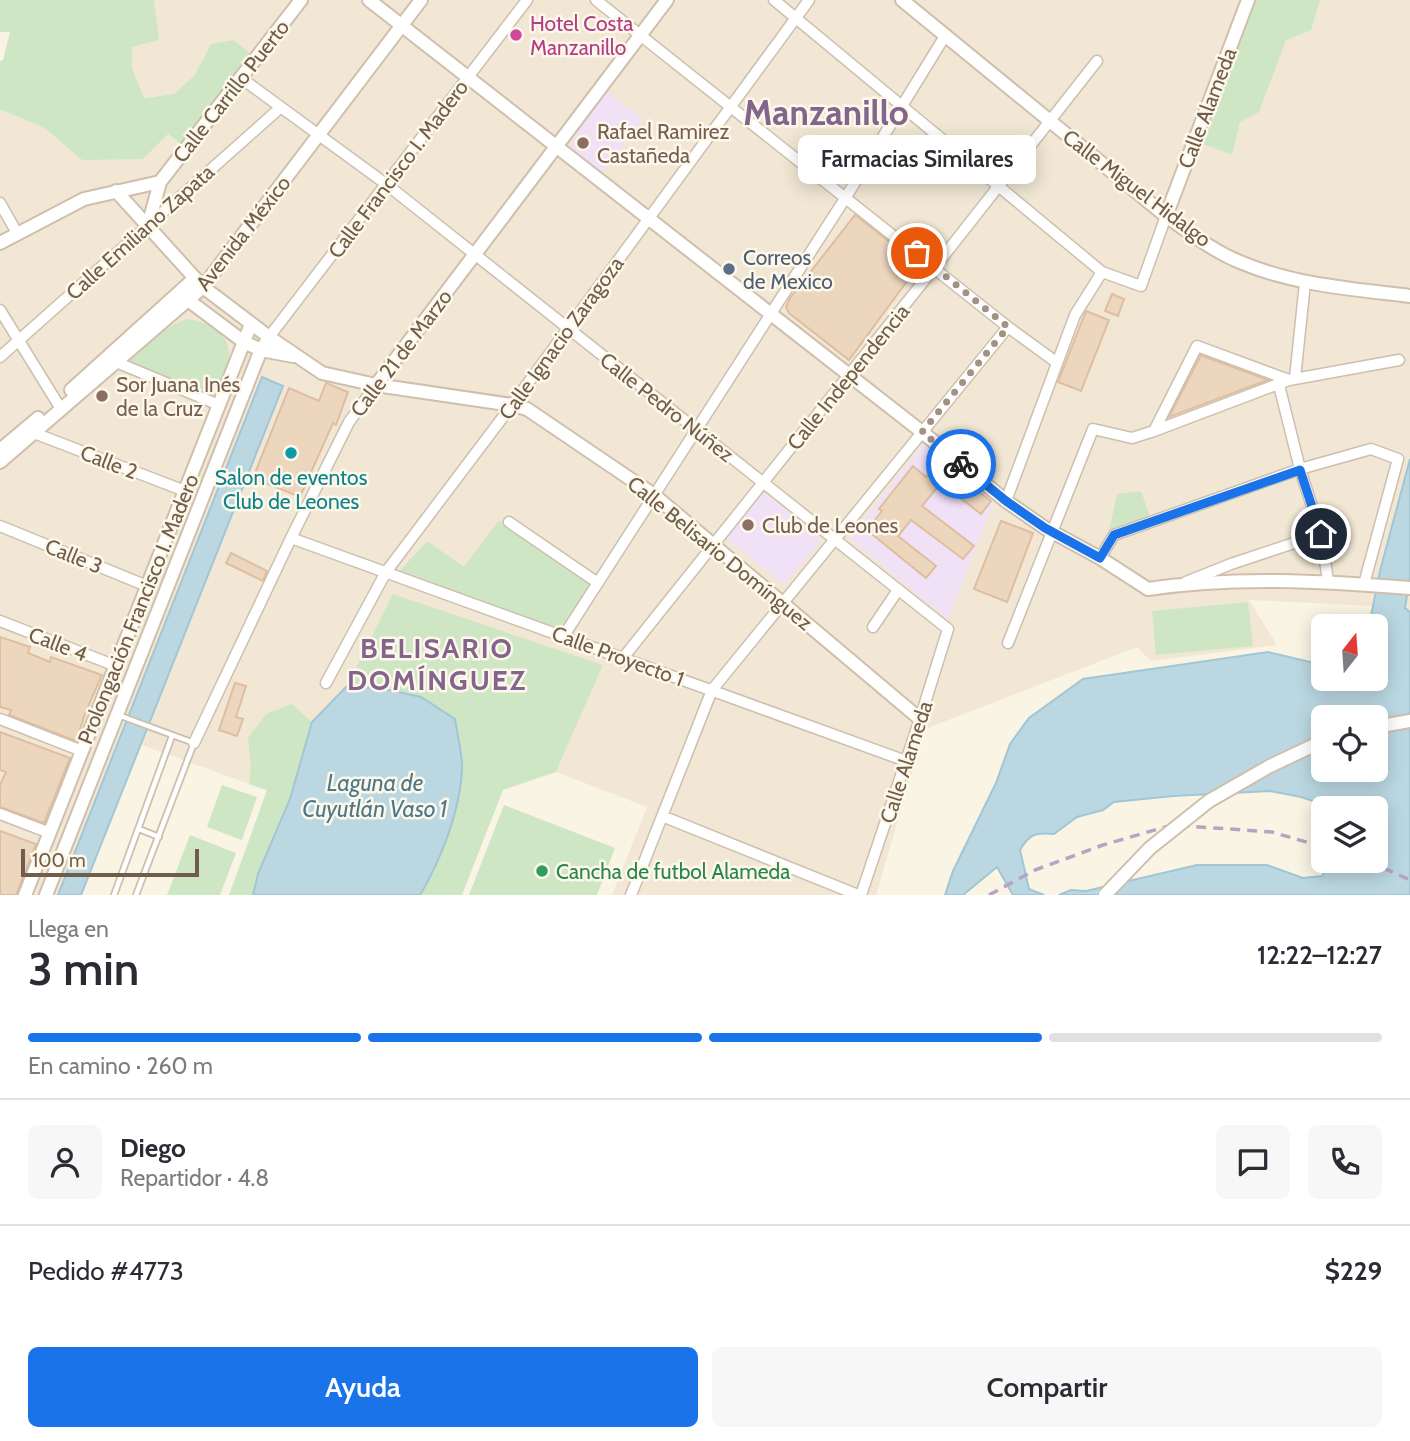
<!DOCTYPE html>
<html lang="es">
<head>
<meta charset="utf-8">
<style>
	body { margin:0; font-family:Cabin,sans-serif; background:#f7f7f7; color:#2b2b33; height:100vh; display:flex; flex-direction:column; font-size:26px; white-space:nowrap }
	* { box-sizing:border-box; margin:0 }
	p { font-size:23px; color:#7c7c81 }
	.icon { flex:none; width:38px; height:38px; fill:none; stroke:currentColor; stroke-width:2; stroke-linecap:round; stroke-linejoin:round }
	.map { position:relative; height:895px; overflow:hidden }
	.drawer { display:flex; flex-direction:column; background:#fff; flex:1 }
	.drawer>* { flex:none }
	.needle { width:46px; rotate:17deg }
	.tools { position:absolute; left:1311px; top:614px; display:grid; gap:14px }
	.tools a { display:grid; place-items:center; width:77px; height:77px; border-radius:10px; background:#fff; box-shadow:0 4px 18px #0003; font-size:35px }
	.scale { position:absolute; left:21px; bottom:18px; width:178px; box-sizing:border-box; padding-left:7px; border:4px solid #715d4c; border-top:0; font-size:19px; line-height:24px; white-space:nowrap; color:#715d4c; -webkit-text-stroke:5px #fdf8ea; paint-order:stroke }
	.pin { position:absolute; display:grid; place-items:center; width:60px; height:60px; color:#fff; margin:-30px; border:4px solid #fff; border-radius:50%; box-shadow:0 2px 7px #0007 }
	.courier { position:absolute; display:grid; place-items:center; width:70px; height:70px; margin:-35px; border:5px solid #1a73e8; border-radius:50%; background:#fff; color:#222; box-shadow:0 2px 9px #0007 }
	.bubble { position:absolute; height:49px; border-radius:10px; background:#fff; box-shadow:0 4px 18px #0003; font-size:23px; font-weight:600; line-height:49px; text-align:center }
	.head em { font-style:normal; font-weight:600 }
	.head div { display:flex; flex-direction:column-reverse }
	.head { display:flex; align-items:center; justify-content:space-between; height:119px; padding:0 28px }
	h1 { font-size:46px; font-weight:600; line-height:52px }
	.bar { display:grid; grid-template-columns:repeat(4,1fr); gap:10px 7px; align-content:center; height:84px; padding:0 28px }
	.bar i { height:9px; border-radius:5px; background:#e1e1e2 }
	.bar .active { background:#1a73e8 }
	.bar p { grid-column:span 4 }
	.line { display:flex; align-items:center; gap:18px; padding:0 28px; border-top:2px solid #e1e1e2 }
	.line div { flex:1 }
	.round { display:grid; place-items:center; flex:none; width:74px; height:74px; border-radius:10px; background:#f7f7f7 }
	.button { display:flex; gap:14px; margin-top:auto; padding:14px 28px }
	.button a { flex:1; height:80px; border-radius:10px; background:#1a73e8; color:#fff; font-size:28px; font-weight:600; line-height:80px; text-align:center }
	.button a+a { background:#f7f7f7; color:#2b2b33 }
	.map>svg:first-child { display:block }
</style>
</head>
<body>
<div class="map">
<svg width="1410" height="895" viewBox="0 0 1410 895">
	<rect width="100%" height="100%" fill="#faf4e5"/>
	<path fill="#f1e7d4" d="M 154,0 L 1410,0 L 1410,612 L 1405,608 L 1374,606 L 1249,600 L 1277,645 L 1151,661 L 1137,647 L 925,729 L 876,895 L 612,895 L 647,807 L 556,772 L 603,665 L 394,595 L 347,686 L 312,722 L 290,799 L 120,737 L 58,895 L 0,895 L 0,109 L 46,129 L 82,160 L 168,134 L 183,147 L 211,44 L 194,76 L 174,94 L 143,98 L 132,68 L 132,47 L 158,40 Z"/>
	<path fill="#f1e1f6" d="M 606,91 L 643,119 L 602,173 L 570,149 L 575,142 L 570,138 Z
		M 926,442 L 996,497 L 948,619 L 849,538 Z
		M 763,491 L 822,540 L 784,585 L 725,536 Z"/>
	<path fill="#cfe6c4" d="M 0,0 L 154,0 L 159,40 L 132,47 L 132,68 L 144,98 L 174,94 L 194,76 L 211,44 L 233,40 L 251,54 L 184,147 L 168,134 L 143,159 L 82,160 L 46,129 L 0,109 L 0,61 L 3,60 L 10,32 L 0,32 Z
		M 1250,0 L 1320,0 L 1311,30 L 1286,40 L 1259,112 L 1240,122 L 1232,155 L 1203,144 L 1238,47 Z
		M 187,319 C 206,321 230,332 229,356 C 228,369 217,385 213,397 L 128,361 C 146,346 164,326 187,319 Z
		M 1141,491 L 1150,517 L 1109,532 L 1117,494 Z
		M 499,520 L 591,585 L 558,634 L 399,572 L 427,541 L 464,567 Z
		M 393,594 L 603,665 L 556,772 L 503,790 L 462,895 L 420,895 L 435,870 L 421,697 L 384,689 L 347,686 Z
		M 1248,602 L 1253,646 L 1156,655 L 1152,611 Z
		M 292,704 L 312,722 L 290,799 L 258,874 L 253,895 L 229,895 L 267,790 L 249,784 L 251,768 L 248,738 L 266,714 Z
		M 222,785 L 257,797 L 242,840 L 207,827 Z
		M 504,805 L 615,848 L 597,895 L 469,895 Z
		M 190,835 L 236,853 L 220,895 L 167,895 Z"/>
	<path fill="#bbd8e2" stroke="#a2c6d3" stroke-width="2" fill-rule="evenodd" d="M 262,377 L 283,386 L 81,895 L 58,895 Z
		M 1410,459 L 1410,577 L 1405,608 L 1410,612 L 1410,895 L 1059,895 L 1071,890 L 1086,891 L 1197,865 L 1267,865 L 1303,878 L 1322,876 L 1331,861 L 1376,861 L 1376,808 L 1323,808 L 1323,815 L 1316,812 L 1313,801 L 1301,797 L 1270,791 L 1173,796 L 1114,802 L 1103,810 L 1077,817 L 1054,834 C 1036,832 1029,834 1020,850 L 1029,889 L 1044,895 L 1013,895 L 997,867 L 963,895 L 945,895 L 953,871 L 996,783 L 1010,744 L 1029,718 L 1083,679 L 1268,652 L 1323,665 L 1323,679 L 1376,679 L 1376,626 L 1369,626 L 1380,571 ZM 1323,718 L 1376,718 L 1376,770 L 1323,770 Z
		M 347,686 L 384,689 L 421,697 L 455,719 C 457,734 462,752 462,767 C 461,809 441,860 420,895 L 253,895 L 258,874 L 290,799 L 312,722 Z"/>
	<path fill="#edd6be" stroke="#dfbea0" stroke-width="2" d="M 855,215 L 919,265 L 849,360 L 789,313 L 786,307 L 790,298 Z
		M 1112,294 L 1124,299 L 1118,316 L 1105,311 Z
		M 1086,311 L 1109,320 L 1081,391 L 1058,382 Z
		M 1201,355 L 1203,356 L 1268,380 L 1169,417 Z
		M 326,383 L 348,392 L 336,425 L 333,423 L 300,497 L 253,478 L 289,388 L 319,401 Z
		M 938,461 L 991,501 L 981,514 L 941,483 L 922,506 L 974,546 L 963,559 L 911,520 L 898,536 L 936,566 L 926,578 L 867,530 L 882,511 L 879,509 L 913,466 L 926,477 Z
		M 1001,521 L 1033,533 L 1007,602 L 974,589 Z
		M 231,553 L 267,571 L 263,581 L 226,563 Z
		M 0,637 L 30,647 L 28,653 L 50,662 L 51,657 L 102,675 L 86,711 L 76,741 L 9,715 L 11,710 L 0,707 Z
		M 235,683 L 246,686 L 236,717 L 243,719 L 237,736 L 219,730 Z
		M 0,732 L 70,758 L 44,823 L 0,807 L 0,785 L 6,772 L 0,770 Z
		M 0,831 L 36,844 L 16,895 L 0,895 Z"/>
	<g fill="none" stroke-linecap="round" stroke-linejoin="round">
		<g stroke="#cdbfaf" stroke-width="8">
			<path id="lane" d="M 118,715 L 194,743 L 136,895
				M 139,829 L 159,837
				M 114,895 L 172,736"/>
		</g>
		<g stroke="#cdbfaf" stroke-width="13">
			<path id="street" d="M 596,0 L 1008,327 L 1056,362
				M 774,0 L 1102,272 L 1141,286 L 1166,216
				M 241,78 L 386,184 L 948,629 L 920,719 L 861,895
				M 0,203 L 17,233
				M 0,310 L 61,409
				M 269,337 L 527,0
				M 0,357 L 280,108
				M 116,362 L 219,405
				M 1295,378 L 1305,283
				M 1289,380 L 1197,346 L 1154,431 L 1289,380 L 1399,360
				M 1279,385 L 1300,469 L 1321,534 L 1328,581
				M 34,433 L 185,491
				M 1006,501 L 1075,315 L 1102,272
				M 509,522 L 598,583
				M 0,526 L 147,586
				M 291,538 L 906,761
				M 1100,558 L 1114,535 L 1300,469 L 1371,449 L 1398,459 L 1364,584
				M 1186,582 L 1231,564 L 1321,534
				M 0,621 L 116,666
				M 873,627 L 898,590
				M 563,637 L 846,197 L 945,36
				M 1008,643 L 1093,429 L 1132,438 L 1154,431
				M 623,658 L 935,267 L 1097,61
				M 326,683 L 386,572 L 512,405 L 809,0
				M 0,719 L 82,751
				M 194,743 L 291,538 L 349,422 L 376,385
				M 0,814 L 50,833
				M 662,816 L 858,895
				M 631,895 L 712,690 L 1008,327"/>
		</g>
		<g stroke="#cfbfac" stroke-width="16">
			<path id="secondary" d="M 369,0 L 922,432 L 1006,501 L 1045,528 L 1100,558 L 1148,589 C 1235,576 1322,581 1410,588
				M 902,0 L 1166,216 C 1190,233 1213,251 1240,262 C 1294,285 1352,289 1410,296
				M 116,191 L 203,287 L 269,337 L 322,373 L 376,385 L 512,405 L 527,409 L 654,495 L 920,719
				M 1166,216 L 1248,0
				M 148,226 L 160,182 L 301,0
				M 0,243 L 84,199 L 160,182
				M 188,300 L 244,342 L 261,350 L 293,356
				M 376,385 L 667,0
				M 71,390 L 195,278
				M 0,450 L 38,418
				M 0,462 L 203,287 L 421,0
				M 1376,727 L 1410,721
				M 25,895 L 251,324
				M 46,895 L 260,352 L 269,337"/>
		</g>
		<use href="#lane" stroke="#fff" stroke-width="4.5"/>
		<use href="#street" stroke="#fff" stroke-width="10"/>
		<use href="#secondary" stroke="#fff" stroke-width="12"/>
		<path stroke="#b8a4c2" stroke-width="3.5" stroke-dasharray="10 7" stroke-linecap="butt" d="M 1368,861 L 1410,880
			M 989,895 L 1035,870 L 1103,845 L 1172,825 L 1272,832 L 1323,847"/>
		<g stroke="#cfbfac" stroke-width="16" stroke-linecap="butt">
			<path id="secondary-bridge" d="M 1105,895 L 1150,848 L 1209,801 L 1270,766 L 1323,741"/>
		</g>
		<use href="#secondary-bridge" stroke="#fff" stroke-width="12"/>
	</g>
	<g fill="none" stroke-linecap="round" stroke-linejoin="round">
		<path stroke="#a19282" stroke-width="7" stroke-dasharray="0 12.6" d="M 917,253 L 1008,327 L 922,432 L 961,464"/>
		<path stroke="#1a73e8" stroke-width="9" d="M 961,464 L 1006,501 L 1045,528 L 1100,558 L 1114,535 L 1300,470 L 1321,534"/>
	</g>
	<circle fill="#d1479c" stroke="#fdf8ea" stroke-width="2.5" cx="516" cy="35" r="7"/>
	<g fill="#8d6e63" stroke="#fdf8ea" stroke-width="2.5">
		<circle cx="583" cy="143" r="7"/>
		<circle cx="102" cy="396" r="7"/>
		<circle cx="748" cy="525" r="7"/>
	</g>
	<circle fill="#5c6f8a" stroke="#fdf8ea" stroke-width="2.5" cx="729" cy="269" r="7"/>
	<circle fill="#0f9aa8" stroke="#fdf8ea" stroke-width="2.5" cx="291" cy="453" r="7"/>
	<circle fill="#2e9e5b" stroke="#fdf8ea" stroke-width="2.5" cx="542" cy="871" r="7"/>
	<g text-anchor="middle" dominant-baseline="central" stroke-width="5" stroke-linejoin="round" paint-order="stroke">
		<g font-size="21" fill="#b23c85" stroke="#fdf8ea" text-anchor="start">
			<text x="530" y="23">Hotel Costa<tspan x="530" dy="24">Manzanillo</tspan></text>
		</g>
		<g font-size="21" fill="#715d4c" stroke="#fdf8ea">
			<text transform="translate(231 91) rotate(-52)">Calle Carrillo Puerto</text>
			<text transform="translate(1207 108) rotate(-69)">Calle Alameda</text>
			<text transform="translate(398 169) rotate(-53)">Calle Francisco I. Madero</text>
			<text transform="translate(1137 188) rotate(37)">Calle Miguel Hidalgo</text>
			<text transform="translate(140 232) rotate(-42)">Calle Emiliano Zapata</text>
			<text transform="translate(243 233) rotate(-52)">Avenida México</text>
			<text transform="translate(561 338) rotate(-54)">Calle Ignacio Zaragoza</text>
			<text transform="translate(401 353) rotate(-53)">Calle 21 de Marzo</text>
			<text transform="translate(848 377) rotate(-51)">Calle Independencia</text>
			<text transform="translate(667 407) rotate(38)">Calle Pedro Núñez</text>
			<text transform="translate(109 462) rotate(21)">Calle 2</text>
			<text transform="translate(720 553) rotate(39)">Calle Belisario Domínguez</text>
			<text transform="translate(74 556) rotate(22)">Calle 3</text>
			<text transform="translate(138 609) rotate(-68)">Prolongación Francisco I. Madero</text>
			<text transform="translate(58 644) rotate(21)">Calle 4</text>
			<text transform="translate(618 656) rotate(20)">Calle Proyecto 1</text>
			<text transform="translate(906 762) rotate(-72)">Calle Alameda</text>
		</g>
		<g font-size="21" fill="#785e54" stroke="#fdf8ea" text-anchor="start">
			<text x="597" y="131">Rafael Ramirez<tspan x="597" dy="24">Castañeda</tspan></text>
			<text x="116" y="384">Sor Juana Inés<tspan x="116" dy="24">de la Cruz</tspan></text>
			<text x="762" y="525">Club de Leones</text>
		</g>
		<g font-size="21" fill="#4e5e75" stroke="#fdf8ea" text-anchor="start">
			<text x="743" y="257">Correos<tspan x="743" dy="24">de Mexico</tspan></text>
		</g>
		<g font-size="21" fill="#0d838f" stroke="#fdf8ea">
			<text x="291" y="477">Salon de eventos<tspan x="291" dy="24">Club de Leones</tspan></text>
		</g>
		<g font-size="21" fill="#27864d" stroke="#fdf8ea" text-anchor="start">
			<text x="556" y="871">Cancha de futbol Alameda</text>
		</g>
		<g font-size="23" font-style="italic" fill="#4c7889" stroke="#fdf8ea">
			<text x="375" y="783">Laguna de<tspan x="375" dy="26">Cuyutlán Vaso 1</tspan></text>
		</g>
		<g font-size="28" font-weight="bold" letter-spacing="2" fill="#83648d" stroke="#fdf8ea">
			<text x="437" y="648">BELISARIO<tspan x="437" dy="32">DOMÍNGUEZ</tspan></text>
		</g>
		<g font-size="35" font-weight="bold" fill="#83648d" stroke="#fdf8ea">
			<text x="826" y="112">Manzanillo</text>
		</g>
	</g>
</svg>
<div class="tools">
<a><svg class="needle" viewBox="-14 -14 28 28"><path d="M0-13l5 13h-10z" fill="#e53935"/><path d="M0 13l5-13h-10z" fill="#7c7c81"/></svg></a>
<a><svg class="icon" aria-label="locate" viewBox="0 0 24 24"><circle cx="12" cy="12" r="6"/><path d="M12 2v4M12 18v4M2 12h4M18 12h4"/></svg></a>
<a><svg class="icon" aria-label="layers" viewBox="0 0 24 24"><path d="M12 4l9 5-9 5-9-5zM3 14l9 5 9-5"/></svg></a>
</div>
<div class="scale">100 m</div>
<div class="pin" style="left:917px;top:253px;background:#ea580c"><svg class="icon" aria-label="bag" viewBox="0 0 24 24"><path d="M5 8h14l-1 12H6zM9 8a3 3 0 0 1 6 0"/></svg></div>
<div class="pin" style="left:1321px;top:534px;background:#1f2937"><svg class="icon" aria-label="home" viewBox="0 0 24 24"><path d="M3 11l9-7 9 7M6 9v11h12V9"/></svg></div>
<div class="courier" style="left:961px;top:464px"><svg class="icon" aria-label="bike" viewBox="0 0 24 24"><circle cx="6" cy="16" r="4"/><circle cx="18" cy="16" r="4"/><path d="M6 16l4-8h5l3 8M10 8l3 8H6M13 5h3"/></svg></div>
<div class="bubble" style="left:798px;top:135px;width:238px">Farmacias Similares</div>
</div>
<section class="drawer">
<div class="head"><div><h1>3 min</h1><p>Llega en</p></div><em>12:22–12:27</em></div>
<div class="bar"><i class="active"></i><i class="active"></i><i class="active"></i><i></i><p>En camino · 260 m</p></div>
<div class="line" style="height:126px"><a class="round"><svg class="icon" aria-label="person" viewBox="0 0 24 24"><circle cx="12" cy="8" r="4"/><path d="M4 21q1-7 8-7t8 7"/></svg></a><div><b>Diego</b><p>Repartidor · 4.8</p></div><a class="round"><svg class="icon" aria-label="chat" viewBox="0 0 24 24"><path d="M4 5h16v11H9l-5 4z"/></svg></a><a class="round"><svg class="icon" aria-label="phone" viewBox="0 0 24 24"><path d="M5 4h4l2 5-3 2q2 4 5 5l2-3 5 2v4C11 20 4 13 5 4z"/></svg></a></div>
<div class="line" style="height:91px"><div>Pedido #4773</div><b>$229</b></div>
<div class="button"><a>Ayuda</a><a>Compartir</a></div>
</section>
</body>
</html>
